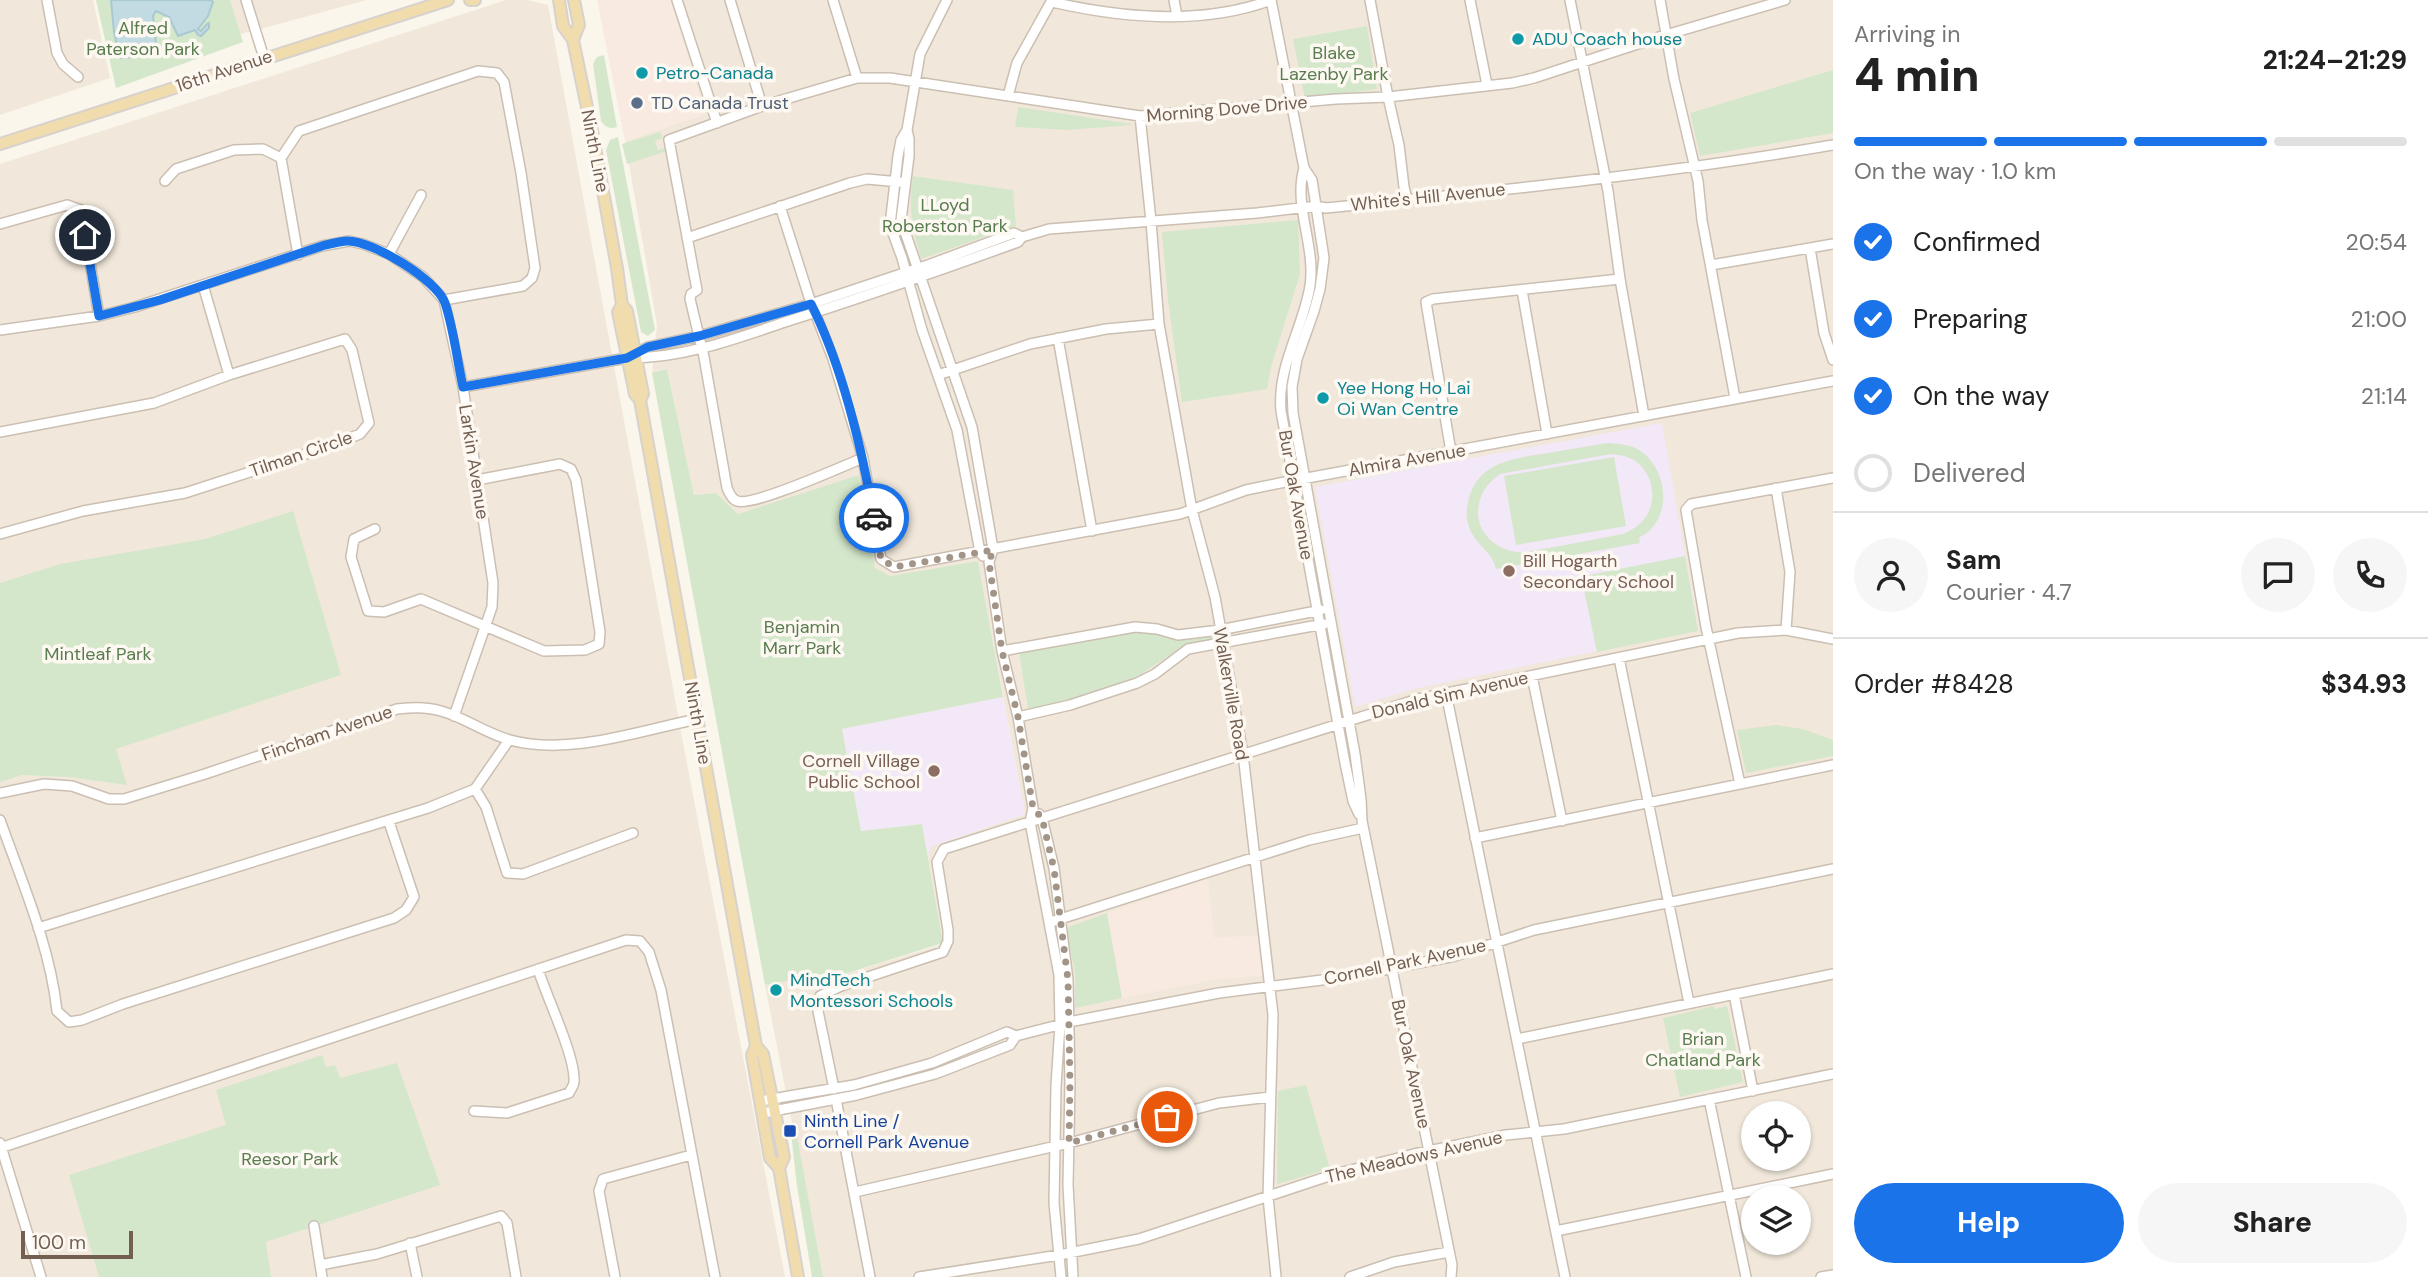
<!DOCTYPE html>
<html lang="en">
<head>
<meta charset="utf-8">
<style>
	body { margin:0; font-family:"DM Sans",sans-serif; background:#f6f6f6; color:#222; height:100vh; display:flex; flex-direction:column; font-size:26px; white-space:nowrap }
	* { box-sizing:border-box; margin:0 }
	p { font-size:23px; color:#767676 }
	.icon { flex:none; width:38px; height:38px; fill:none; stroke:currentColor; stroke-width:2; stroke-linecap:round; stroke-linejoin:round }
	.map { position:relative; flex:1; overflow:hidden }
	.drawer { display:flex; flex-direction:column; background:#fff; width:595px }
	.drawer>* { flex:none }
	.controls { position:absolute; left:1741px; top:1101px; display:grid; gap:14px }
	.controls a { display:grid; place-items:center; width:70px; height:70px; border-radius:50%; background:#fff; box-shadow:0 2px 5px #0004; font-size:35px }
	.scale { position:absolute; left:21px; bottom:18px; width:112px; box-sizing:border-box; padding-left:7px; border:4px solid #735f51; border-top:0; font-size:19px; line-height:24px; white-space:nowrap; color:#735f51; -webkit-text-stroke:5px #fdf9f2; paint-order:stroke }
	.pin { position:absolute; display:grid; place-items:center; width:60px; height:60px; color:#fff; margin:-30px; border:4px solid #fff; border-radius:50%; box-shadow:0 2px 7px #0007 }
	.courier { position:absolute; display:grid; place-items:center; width:70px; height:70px; margin:-35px; border:5px solid #1a73e8; border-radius:50%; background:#fff; color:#222; box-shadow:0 2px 9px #0007 }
	.headline em { font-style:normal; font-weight:800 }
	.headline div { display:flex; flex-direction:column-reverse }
	.headline { display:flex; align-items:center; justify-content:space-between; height:119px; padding:0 21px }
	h1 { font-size:46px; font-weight:800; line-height:52px }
	.bar { display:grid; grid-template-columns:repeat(4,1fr); gap:10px 7px; align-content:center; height:84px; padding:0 21px }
	.bar i { height:9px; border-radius:5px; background:#e0e0e0 }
	.bar .current { background:#1a73e8 }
	.bar p { grid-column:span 4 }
	.line { display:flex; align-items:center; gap:18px; padding:0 21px; border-top:2px solid #e0e0e0 }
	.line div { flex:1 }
	.round { display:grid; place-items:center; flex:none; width:74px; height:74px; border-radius:37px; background:#f6f6f6 }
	ol { padding:0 21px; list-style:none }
	li { display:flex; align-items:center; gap:21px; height:77px }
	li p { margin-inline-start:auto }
	li .icon { padding:7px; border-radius:50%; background:#1a73e8; color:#fff; stroke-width:4 }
	li:last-child { color:#767676 }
	li i { width:38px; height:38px; border:4px solid #e0e0e0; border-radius:50% }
	.cta { display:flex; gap:14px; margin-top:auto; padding:14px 21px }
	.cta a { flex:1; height:80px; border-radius:42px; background:#1a73e8; color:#fff; font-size:28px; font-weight:800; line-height:80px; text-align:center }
	.cta a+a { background:#f6f6f6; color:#222 }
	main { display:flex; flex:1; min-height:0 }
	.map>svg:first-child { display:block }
</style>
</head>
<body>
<main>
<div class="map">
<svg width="1833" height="1277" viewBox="0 0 1833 1277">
	<rect width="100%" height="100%" fill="#faf6eb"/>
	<path fill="#f1e8db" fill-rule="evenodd" d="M 0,0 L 93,0 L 110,78 L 0,115 Z
		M 228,0 L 367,0 L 238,35 Z
		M 506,0 L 528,0 L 548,5 L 681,732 L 785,1277 L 0,1277 L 0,164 Z
		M 670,0 L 1833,0 L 1833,1277 L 822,1277 L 765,985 L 788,981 L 813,984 L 943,944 L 928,857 L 930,847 L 1025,814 L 978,561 L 890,576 L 749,511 L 738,514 L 716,493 L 694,495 L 667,369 L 652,373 L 657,325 L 625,141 L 705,114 ZM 1754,1113 L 1799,1113 L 1799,1158 L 1754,1158 ZM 1754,1197 L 1799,1197 L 1799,1242 L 1754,1242 Z"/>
	<path fill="#f9eae1" d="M 597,0 L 670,0 L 705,114 L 625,141 Z
		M 1208,878 L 1214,938 L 1261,935 L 1263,976 L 1219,979 L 1122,998 L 1107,913 Z"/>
	<path fill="#f2e8f7" d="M 1662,423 L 1698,630 L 1414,689 L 1355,707 L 1315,487 Z
		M 1003,697 L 1025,814 L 930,847 L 928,857 L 922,824 L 861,831 L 842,729 Z"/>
	<path fill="#d4e7cb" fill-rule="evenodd" d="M 96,0 L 230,0 L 243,42 L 116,88 Z
		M 1367,26 L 1377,89 L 1305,99 L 1293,39 Z
		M 604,55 L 617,127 C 610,129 606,128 601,121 L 593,64 L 597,57 Z
		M 1833,70 L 1833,133 L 1700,156 L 1690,113 Z
		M 1018,107 L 1132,124 L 1132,125 L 1067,130 L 1015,127 Z
		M 660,132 L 663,138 L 655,141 L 658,150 L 665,148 L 667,151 L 627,164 L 622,144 Z
		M 618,137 L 655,330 L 648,336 L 641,332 L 606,150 L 610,140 Z
		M 913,176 L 1013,190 L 1016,226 L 921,259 C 912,225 908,211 913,176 Z
		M 1298,220 L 1300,274 L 1271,367 L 1267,389 L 1182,402 L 1168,300 L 1162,232 Z
		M 667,369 L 694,495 L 716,493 L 738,514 L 859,475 L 875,568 L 890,576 L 978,561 L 1003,697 L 842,729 L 861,831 L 922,824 L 943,943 L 813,984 L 788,981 L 765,985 L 652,373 Z
		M 1607,443 C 1618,444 1630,444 1639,450 C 1664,466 1672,505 1652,528 C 1649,532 1643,535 1639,538 L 1640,543 L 1496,569 C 1492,549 1471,544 1467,519 C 1466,512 1467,505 1469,498 C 1479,461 1516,458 1548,453 C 1568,450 1587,446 1607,443 ZM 1611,454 C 1616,455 1622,455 1627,457 C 1651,465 1660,498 1645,518 C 1640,525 1632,530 1623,534 C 1599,539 1574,543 1549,548 C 1539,549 1527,553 1517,552 C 1498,550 1479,535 1478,514 C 1478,496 1486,484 1500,474 Z
		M 1614,457 L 1626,526 L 1516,545 L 1504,476 Z
		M 293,511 L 341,675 L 116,749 L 127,785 L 68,777 L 22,775 L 0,782 L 0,583 L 60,564 L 205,539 Z
		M 1685,556 L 1698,631 L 1597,652 L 1584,590 L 1584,576 Z
		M 1164,632 L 1213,635 L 1213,641 L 1180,648 L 1140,675 L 1108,687 L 1079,698 L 1028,709 L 1019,652 L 1121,633 Z
		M 1776,725 L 1803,729 L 1833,740 L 1833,756 L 1746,773 L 1737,730 Z
		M 1107,913 L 1122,998 L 1075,1008 L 1075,973 L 1066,928 Z
		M 1714,1006 L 1715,1009 L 1727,1006 L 1743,1082 L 1680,1097 L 1663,1018 Z
		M 322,1055 L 326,1067 L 335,1065 L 340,1078 L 397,1063 L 440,1185 L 266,1242 L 271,1277 L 99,1277 L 69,1175 L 226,1125 L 216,1090 Z
		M 1306,1085 L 1330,1169 L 1277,1184 L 1278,1091 Z
		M 790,1124 L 795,1126 L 823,1277 L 812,1277 L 797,1186 Z"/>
	<path fill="#c2dbe2" stroke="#a9c9d2" stroke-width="2" d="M 111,0 L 211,0 L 213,2 L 208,16 L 198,29 L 201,31 L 207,24 L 209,23 L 209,28 L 201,36 L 198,35 L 195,30 L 178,36 L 169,17 L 156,11 L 153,16 L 156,44 C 148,52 132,59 120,58 L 114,32 Z"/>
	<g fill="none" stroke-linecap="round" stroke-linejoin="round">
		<g stroke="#cbbfb2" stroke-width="12">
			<path id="minor" d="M 47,0 L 57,53 L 63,64 L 78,77
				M 246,0 L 264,58
				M 677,0 L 717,123
				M 730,0 L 762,106
				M 833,0 L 857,78
				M 947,0 L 920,54 L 907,130 L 901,140 L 898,156 L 890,225 L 902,258 L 922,330 L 957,430 L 980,552 L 983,556
				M 1174,0 L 1177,16
				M 1271,0 L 1304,168 L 1312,180 L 1324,258 L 1320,289 L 1314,311 L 1297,359 L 1292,387 L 1293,413 L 1355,754 L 1361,799 L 1362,821 L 1452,1265 L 1451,1277
				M 1370,0 L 1388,97 L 1399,145 L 1404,187 L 1407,199
				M 1470,0 L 1487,85
				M 1660,0 L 1674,79 L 1698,181 L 1702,220 L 1735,398
				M 1052,2 C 1122,18 1201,26 1271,0
				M 1008,96 L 1017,63 L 1052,0
				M 1140,116 L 1151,221 L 1159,324 L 1192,510 L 1215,597 L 1243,754 L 1273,1015 L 1268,1197 L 1276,1277
				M 907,130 L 909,139 L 909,156 L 901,220 L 972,427 L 993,549 L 989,562 L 1002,651 L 1018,717 L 1033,808 L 1030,822 L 1059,975 L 1060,1025 L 1056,1086 L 1054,1203 L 1061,1277
				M 1304,168 C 1293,206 1316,246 1310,286 C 1303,329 1277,366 1281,411 L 1345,763 L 1353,801 L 1359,814
				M 165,181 L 176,169 L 234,150 L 263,149 L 281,158
				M 780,206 L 809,297 L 833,359 L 863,458 L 881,559 L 894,567 L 1180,514 L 1246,490 L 1280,483 L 1833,381
				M 0,224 L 67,205 L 81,210 L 99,316
				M 687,238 L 850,183 L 867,179 L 900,182
				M 1810,248 L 1824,333 L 1833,360
				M 389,254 L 421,195
				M 298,255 L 281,158 L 299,131 L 478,71 L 497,73 L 504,82 L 521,173 L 535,268 L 532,278 L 523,286 L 444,300
				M 1711,265 L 1833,244
				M 1620,279 L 1644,416
				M 203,285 L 229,375
				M 1522,290 L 1547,434
				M 0,330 L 99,316 L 135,307 L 322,246 L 349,241 L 363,244 L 389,254 L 423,277 L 444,300 L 463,387 L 493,583 L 492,607 L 454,716
				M 1058,338 L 1092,531
				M 630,358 C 683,358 735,339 785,322 C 864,297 941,270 1018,242 L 1022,237 L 1049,229 L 1257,213 L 1316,206 L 1326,208 C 1496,191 1665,174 1833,145
				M 938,375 L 1030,344 L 1106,329 L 1159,324
				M 463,387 L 627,358 L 648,347 L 699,336 L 811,304 L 928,265 L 1014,233 L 1022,237
				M 0,432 L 154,403 L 229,375 L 345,339 L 352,350 L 369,423 L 360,434 L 324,448 L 185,493 L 83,511 L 0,534
				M 1451,452 L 1426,302 L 1433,299 L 1620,279 L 1608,191 L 1570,0
				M 863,458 C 843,466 753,507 737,501 C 731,499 729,492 727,488 L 704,357 L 690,299 L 691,294 L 697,290 L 669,140 L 762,106 L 857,78 L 890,78 L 1140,116 L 1336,99 L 1388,97 L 1512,83 L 1534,78 L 1659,37 L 1785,0
				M 1776,488 L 1790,572 L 1786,630
				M 375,529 L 354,539 L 351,557 L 368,611 L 384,612 L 421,599 L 544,651 L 585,650 L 599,644 L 600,632 L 576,480 L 571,469 L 560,464 L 477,480
				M 1002,651 L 1135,627 L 1157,629 L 1178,635 L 1220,630 L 1321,610
				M 1619,658 L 1689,1003
				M 1532,676 L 1562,821
				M 1446,693 L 1565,1277
				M 1018,717 L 1070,705 L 1137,683 L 1155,674 L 1188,649 L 1324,624
				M 1740,784 L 1706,627 L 1686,510 L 1691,504 L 1833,478
				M 475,789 L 486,807 L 507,873 L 523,874 L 633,833
				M 0,793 L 44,784 L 72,786 L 109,799 L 124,799 L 205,774 L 397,709 C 406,708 415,707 424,708 C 455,710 481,732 510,740 C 569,756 639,731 697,719
				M 1039,814 L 1042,818 L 1054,868 L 1068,980 L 1070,1083 L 1068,1185 L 1073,1277
				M 0,820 C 22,882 50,946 57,1011 L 69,1022 L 82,1020 L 123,1004 L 394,918 L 406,910 L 414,897 L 389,822
				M 1475,838 L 1833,765
				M 1054,921 L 1309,840 L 1363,828
				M 38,928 L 428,808 L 475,789 L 509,740
				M 1734,994 L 1753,1091
				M 1517,1039 L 1833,974
				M 834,1089 L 818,1011 L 820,996 L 841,986 L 943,952 L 948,941 L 948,930 L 937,862 L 944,849 L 1418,699 L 1738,633 L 1786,630 L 1833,639
				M 836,1099 L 870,1277
				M 1709,1099 L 1746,1277
				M 766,1100 L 854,1085 L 932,1063 L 1007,1032 L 1016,1036 L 1074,1021 L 1219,993 L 1346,977 L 1455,956 L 1534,930 L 1833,869
				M 474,1111 L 507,1113 L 569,1093 C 570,1091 574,1085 574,1082 C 576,1057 546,996 538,969
				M 768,1112 L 857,1095 L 935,1074 L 1010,1045 L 1016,1036
				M 0,1143 L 41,1277
				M 0,1148 L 626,940 L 640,941 L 649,952 L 661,990 L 715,1277
				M 855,1192 L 1069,1143 L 1219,1103 L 1270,1097
				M 314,1226 L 322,1277
				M 1556,1231 L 1833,1174
				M 410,1243 L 417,1277
				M 320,1265 L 377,1254 L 501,1216 L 507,1223 L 516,1277
				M 615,1277 L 599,1191 L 603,1179 L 691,1155
				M 919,1277 L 1059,1255 L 1139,1239 L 1335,1174 L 1414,1154 L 1506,1135 L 1564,1129 L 1833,1074
				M 1350,1277 L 1394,1262 L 1449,1252
				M 1821,1277 L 1833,1275"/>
		</g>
		<g stroke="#d8d2ce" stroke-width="14">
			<path id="major" d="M 470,0 L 475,0
				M 559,0 L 563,26 L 573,40 L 593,136 L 617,268 L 622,305 L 618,312 L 635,394 L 640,400
				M 573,40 L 579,25 L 574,0
				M 0,144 L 448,0
				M 622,305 L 627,311 L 643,394 L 640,400 L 756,1046 L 752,1055 L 770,1158 L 779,1168 L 798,1277
				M 756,1046 L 763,1054 L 784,1157 L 779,1168"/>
		</g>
		<use href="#minor" stroke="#fff" stroke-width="9"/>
		<use href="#major" stroke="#f0dcad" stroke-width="10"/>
	</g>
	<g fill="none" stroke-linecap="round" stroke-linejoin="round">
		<path stroke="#a29487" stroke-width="7" stroke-dasharray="0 12.6" d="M 874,518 L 881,559 L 894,567 L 993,550 L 989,562 L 1002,651 L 1018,717 L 1033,808 L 1042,818 L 1054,869 L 1068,980 L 1070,1083 L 1069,1143 L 1167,1117"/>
		<path stroke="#1a73e8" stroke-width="9" d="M 85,235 L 99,316 L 160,300 L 322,246 C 330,244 340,241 348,241 C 373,241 437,280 445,303 C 454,330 457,360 463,387 L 627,358 L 648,347 L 699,336 L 811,304 C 842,365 862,450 874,518"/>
	</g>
	<g fill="#0f9aa8" stroke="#fdf9f2" stroke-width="2.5">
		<circle cx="1518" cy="39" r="7"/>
		<circle cx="642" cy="73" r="7"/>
		<circle cx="1323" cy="398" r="7"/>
		<circle cx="776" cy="990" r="7"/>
	</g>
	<circle fill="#5c6f8a" stroke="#fdf9f2" stroke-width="2.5" cx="637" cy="103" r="7"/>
	<g fill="#8d6e63" stroke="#fdf9f2" stroke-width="2.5">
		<circle cx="1509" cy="571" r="7"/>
		<circle cx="934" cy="771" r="7"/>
	</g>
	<rect fill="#1a4fb4" stroke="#fdf9f2" stroke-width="2.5" x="783" y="1124" width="14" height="14" rx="3.5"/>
	<g text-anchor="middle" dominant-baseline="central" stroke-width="7" stroke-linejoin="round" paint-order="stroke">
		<g font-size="18" fill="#587c4e" stroke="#fdf9f2">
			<text x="143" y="28">Alfred<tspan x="143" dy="21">Paterson Park</tspan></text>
			<text x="1334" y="53">Blake<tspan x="1334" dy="21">Lazenby Park</tspan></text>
			<text x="945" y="205">LLoyd<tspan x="945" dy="21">Roberston Park</tspan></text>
			<text x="802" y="627">Benjamin<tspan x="802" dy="21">Marr Park</tspan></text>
			<text x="98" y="654">Mintleaf Park</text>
			<text x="1703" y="1039">Brian<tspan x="1703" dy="21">Chatland Park</tspan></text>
			<text x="290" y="1159">Reesor Park</text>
		</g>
		<g font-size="18" fill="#0d838f" stroke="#fdf9f2" text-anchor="start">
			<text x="1532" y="39">ADU Coach house</text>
			<text x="656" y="73">Petro-Canada</text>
			<text x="1337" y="388">Yee Hong Ho Lai<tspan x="1337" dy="21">Oi Wan Centre</tspan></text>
			<text x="790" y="980">MindTech<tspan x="790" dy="21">Montessori Schools</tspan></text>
		</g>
		<g font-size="18" fill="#735f51" stroke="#fdf9f2">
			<text transform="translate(224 71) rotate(-18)">16th Avenue</text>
			<text transform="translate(1227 109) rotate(-5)">Morning Dove Drive</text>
			<text transform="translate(595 151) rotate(79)">Ninth Line</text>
			<text transform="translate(1428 197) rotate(-6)">White's Hill Avenue</text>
			<text transform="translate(301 454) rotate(-19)">Tilman Circle</text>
			<text transform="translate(1407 460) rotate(-10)">Almira Avenue</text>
			<text transform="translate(474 462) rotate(81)">Larkin Avenue</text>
			<text transform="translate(1296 495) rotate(80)">Bur Oak Avenue</text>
			<text transform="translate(1231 694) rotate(80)">Walkerville Road</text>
			<text transform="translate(1450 695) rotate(-13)">Donald Sim Avenue</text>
			<text transform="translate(698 723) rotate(80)">Ninth Line</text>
			<text transform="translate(327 733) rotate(-19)">Fincham Avenue</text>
			<text transform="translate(1405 962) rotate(-12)">Cornell Park Avenue</text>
			<text transform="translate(1411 1064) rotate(78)">Bur Oak Avenue</text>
			<text transform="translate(1414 1157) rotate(-13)">The Meadows Avenue</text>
		</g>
		<g font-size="18" fill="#4e5e75" stroke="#fdf9f2" text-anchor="start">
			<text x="651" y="103">TD Canada Trust</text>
		</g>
		<g font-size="18" fill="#785e54" stroke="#fdf9f2" text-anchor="start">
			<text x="1523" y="561">Bill Hogarth<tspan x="1523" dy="21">Secondary School</tspan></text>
			<text x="920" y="761" text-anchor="end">Cornell Village<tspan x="920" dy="21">Public School</tspan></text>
		</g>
		<g font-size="18" fill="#164399" stroke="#fdf9f2" text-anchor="start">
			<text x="804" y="1121">Ninth Line /<tspan x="804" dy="21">Cornell Park Avenue</tspan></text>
		</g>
	</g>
</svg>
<div class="controls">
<a><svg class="icon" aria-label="locate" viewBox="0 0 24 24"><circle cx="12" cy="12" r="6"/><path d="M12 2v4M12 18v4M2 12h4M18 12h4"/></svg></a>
<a><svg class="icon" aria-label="layers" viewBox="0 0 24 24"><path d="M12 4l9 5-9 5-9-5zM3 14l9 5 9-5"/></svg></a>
</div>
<div class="scale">100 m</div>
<div class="pin" style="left:1167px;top:1117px;background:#ea580c"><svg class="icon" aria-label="bag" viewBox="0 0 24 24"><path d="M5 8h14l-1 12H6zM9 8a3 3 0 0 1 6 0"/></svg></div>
<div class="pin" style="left:85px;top:235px;background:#1f2937"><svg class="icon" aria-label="home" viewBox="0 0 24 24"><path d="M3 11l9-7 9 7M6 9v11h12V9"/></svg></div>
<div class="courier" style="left:874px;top:518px"><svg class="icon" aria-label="car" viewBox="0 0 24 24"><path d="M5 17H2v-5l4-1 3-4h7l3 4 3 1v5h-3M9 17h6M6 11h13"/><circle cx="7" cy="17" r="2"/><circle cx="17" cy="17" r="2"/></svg></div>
</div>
<section class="drawer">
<div class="headline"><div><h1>4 min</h1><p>Arriving in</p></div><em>21:24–21:29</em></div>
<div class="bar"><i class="current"></i><i class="current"></i><i class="current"></i><i></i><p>On the way · 1.0 km</p></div>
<ol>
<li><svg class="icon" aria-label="check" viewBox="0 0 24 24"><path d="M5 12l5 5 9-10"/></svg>Confirmed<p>20:54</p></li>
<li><svg class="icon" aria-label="check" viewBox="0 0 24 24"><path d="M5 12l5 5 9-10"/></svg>Preparing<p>21:00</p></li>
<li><svg class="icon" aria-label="check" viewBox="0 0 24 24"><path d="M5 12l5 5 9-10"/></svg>On the way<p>21:14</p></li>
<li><i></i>Delivered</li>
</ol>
<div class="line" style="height:126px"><a class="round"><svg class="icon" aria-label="person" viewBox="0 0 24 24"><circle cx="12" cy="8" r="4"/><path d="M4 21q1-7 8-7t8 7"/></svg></a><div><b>Sam</b><p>Courier · 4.7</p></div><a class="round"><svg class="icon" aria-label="chat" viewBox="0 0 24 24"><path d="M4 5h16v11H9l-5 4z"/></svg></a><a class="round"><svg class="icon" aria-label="phone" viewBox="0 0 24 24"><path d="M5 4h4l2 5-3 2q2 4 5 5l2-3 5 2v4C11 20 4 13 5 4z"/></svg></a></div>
<div class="line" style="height:91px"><div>Order #8428</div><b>$34.93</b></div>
<div class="cta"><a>Help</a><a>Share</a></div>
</section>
</main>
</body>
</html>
